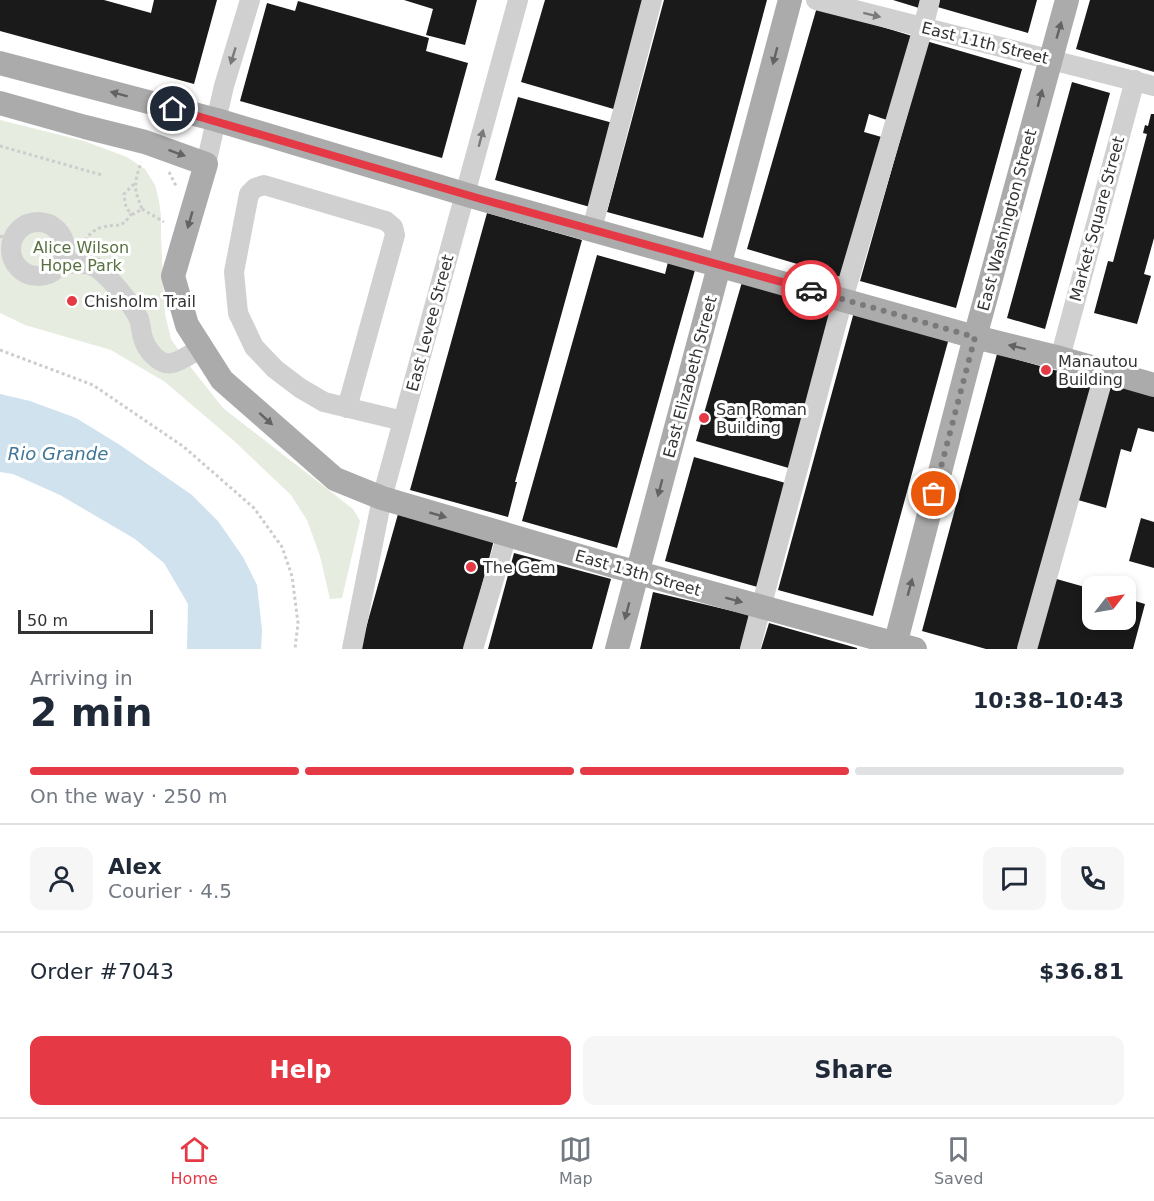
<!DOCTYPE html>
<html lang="en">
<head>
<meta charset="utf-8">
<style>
	body { margin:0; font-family:"DejaVu Sans",sans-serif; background:#f6f6f7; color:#1f2937; height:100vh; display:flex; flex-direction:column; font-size:22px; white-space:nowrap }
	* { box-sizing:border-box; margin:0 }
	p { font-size:20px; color:#747a83 }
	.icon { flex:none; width:33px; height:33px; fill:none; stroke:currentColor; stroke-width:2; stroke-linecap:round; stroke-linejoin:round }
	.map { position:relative; height:649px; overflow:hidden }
	.sheet { display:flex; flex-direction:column; background:#fff; flex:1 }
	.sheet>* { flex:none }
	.needle { width:39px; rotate:59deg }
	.fabs { position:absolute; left:1082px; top:576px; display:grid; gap:12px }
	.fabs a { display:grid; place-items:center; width:54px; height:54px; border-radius:12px; background:#fff; box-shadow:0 3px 9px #0003; font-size:30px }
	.scale { position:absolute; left:18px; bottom:15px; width:135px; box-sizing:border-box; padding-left:6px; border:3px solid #333; border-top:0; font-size:16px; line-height:21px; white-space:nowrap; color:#333; -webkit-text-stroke:4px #fff; paint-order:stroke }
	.pin { position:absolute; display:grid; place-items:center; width:51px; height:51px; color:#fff; margin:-26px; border:3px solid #fff; border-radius:50%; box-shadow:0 2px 6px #0007 }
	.courier { position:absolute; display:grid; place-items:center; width:60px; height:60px; margin:-30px; border:4px solid #e63946; border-radius:50%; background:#fff; color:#222; box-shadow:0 2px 8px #0007 }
	.summary em { font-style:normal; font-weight:700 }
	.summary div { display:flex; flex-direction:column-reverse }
	.summary { display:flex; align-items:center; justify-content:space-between; height:102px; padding:0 30px }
	h1 { font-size:39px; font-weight:700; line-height:45px }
	.bar { display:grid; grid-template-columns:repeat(4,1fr); gap:9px 6px; align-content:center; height:72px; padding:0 30px }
	.bar i { height:8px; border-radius:4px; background:#e0e1e3 }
	.bar .on { background:#e63946 }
	.bar p { grid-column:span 4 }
	.line { display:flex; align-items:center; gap:15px; padding:0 30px; border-top:2px solid #e0e1e3 }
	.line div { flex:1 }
	.round { display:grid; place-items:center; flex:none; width:63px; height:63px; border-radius:12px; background:#f6f6f7 }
	.button { display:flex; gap:12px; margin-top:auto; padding:12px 30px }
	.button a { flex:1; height:69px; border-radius:12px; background:#e63946; color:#fff; font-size:24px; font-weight:700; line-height:69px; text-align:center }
	.button a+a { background:#f6f6f7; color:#1f2937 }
	.dock { display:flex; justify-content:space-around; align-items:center; height:84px; border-top:2px solid #e0e1e3; background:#fff; font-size:16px; color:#747a83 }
	.dock a { display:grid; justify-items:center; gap:3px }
	.dock .on { color:#e63946 }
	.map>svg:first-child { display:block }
</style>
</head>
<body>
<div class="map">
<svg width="1154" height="649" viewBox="0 0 1154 649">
	<rect width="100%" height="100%" fill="#fff"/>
	<path fill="#e6ecdf" d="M 0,120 L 84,141 L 127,157 L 145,169 L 155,185 L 159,201 L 161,216 L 161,237 L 165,314 L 171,339 L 192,369 L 223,408 L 353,509 L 360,521 L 342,598 L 330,599 L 320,556 L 307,520 L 291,495 L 233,440 L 165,382 L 111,350 L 25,325 L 0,313 Z"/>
	<path fill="#cfe2ee" d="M 0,394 L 30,401 L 76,418 L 120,445 L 192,495 L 218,521 L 243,557 L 257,585 L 262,630 L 261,649 L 187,649 L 188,604 L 164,563 L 135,539 L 60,495 L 13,474 L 0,472 Z"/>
	<path fill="#1a1a1a" d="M 0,0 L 104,0 L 151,13 L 154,0 L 217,0 L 194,84 L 0,31 Z
		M 404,0 L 477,0 L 465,45 L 426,35 L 433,9 Z
		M 545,0 L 647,0 L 617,110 L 521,82 Z
		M 664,0 L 767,0 L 703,238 L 607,212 Z
		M 893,0 L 921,0 L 919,8 Z
		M 936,0 L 1037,0 L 1028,33 L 934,6 Z
		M 1090,0 L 1154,0 L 1154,72 L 1076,49 Z
		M 298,1 L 429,38 L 426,51 L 468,63 L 442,158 L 240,101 L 267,3 L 295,11 Z
		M 817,7 L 912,36 L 887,120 L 869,114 L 864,132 L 885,138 L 844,278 L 747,249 Z
		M 926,41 L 1022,69 L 956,308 L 860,281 L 912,98 Z
		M 1072,82 L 1110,93 L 1045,329 L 1007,318 Z
		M 518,97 L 613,123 L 590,207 L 495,180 Z
		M 1151,114 L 1154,114 L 1154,238 L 1144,274 L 1151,276 L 1137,324 L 1094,313 L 1108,261 L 1113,262 L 1147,134 L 1143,133 L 1145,125 L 1148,126 Z
		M 487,213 L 582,240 L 515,482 L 517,482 L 508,517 L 410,490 Z
		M 597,255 L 665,274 L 668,262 L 695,270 L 617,548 L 522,521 Z
		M 742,282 L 838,310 L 792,469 L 696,441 Z
		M 854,312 L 949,338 L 873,616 L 778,590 Z
		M 997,354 L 1094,381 L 1022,649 L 986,649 L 922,631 Z
		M 1109,381 L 1154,393 L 1154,432 L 1138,428 L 1131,452 L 1121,449 L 1106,508 L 1078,500 Z
		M 694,457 L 789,484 L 761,588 L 665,561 Z
		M 398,514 L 494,540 L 465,649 L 360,649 Z
		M 1141,518 L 1154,522 L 1154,568 L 1129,561 Z
		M 514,553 L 611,579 L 592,649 L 488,649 Z
		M 1053,578 L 1092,589 L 1092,620 L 1125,620 L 1125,598 L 1145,604 L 1133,649 L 1034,649 Z
		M 653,592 L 749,615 L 741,649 L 640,649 Z
		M 769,623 L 857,648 L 857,649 L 761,649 Z"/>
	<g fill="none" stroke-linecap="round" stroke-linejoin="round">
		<path stroke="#cdcdcd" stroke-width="3" stroke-dasharray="3 3" stroke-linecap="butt" d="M 0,146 L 102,175
			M 169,172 L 177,188
			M 134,184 L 124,194 C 125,203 125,211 134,214 L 142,209 C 133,186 134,186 141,162
			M 142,209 L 164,222
			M 0,236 L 12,241
			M 81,245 C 87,237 93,229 103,227 C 120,223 120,230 132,213
			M 0,350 L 93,385 L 184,447 L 254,508 L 282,547 L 292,576 L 298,623 L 295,649"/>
		<path stroke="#d0d0d0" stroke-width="20" d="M 816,0 L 1154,86
			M 206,164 L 224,86 L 250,0
			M11 249a27 27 0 1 1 54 0a27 27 0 1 1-54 0Z
			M 592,229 L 652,0
			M 61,264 C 71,264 84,262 93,266 C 107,272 133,306 139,319 C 141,325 141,332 143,338 C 146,349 159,366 172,363 C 182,361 193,352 202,348
			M 1060,358 L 1135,80
			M 347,408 L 395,235 L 393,227 L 386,221 L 264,185 L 255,188 L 249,194 L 234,272 L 238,313 L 254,347 L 275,369 L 300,388 L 324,402 L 403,421
			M 352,649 L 382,498 L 518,0
			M 473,649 L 507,535
			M 750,649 L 843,299 L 923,28 L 930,0
			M 1027,649 L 1105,371"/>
		<path stroke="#ababab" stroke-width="24" d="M 0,63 L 217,120 L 481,199 L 975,337 L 1060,358 L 1154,385
			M 0,103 L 85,127 L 145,142 L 206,164 L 173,276 L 187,325 L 222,380 L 335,479 L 382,498 L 617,567 L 915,649
			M 617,649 L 790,0
			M 894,649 L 975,337 L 1067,0"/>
	</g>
	<defs><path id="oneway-solid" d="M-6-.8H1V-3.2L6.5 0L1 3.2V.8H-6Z" transform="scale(1.5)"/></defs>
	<g fill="#7a7a7a">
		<use href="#oneway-solid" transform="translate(872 15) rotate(14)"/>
		<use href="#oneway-solid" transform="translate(233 56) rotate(107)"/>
		<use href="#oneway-solid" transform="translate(481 138) rotate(-75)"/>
	</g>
	<g fill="#636363">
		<use href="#oneway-solid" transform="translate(1059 30) rotate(-74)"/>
		<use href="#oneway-solid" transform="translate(775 56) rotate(105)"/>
		<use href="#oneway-solid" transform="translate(119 94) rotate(-165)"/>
		<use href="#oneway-solid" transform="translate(1040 98) rotate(-75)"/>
		<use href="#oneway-solid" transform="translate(177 153) rotate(20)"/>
		<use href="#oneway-solid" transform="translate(190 220) rotate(106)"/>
		<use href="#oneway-solid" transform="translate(1017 347) rotate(-166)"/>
		<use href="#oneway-solid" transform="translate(266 419) rotate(42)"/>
		<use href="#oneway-solid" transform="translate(660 488) rotate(105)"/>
		<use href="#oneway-solid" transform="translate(438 515) rotate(16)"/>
		<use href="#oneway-solid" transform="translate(910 587) rotate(-75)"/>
		<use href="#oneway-solid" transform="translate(734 600) rotate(15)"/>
		<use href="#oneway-solid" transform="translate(627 611) rotate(105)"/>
	</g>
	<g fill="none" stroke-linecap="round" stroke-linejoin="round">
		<path stroke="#7a7a7a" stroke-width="6" stroke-dasharray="0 10.8" d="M 811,290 L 975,337 L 934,494"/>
		<path stroke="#e63946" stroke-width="8" d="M 173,109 L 481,199 L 811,290"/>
	</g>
	<g fill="#e63946" stroke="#fff" stroke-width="2">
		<circle cx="72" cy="301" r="6"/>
		<circle cx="1046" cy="370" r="6"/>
		<circle cx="704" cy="418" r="6"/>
		<circle cx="471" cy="567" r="6"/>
	</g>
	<g text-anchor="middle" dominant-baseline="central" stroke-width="6" stroke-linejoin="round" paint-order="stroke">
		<g font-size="16" fill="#333" stroke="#fff">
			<text transform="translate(985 43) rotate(14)">East 11th Street</text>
			<text transform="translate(1097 219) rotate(-75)">Market Square Street</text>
			<text transform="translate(1007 220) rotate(-75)">East Washington Street</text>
			<text transform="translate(430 323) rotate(-75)">East Levee Street</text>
			<text transform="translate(690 377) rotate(-75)">East Elizabeth Street</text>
			<text transform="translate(638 573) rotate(16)">East 13th Street</text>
		</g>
		<g font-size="16" fill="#56703f" stroke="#fff">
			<text x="81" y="247">Alice Wilson<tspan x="81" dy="18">Hope Park</tspan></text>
		</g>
		<g font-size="16" fill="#333" stroke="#fff" text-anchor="start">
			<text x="84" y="301">Chisholm Trail</text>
			<text x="1058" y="361">Manautou<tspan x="1058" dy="18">Building</tspan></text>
			<text x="716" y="409">San Roman<tspan x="716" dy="18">Building</tspan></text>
			<text x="483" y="567">The Gem</text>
		</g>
		<g font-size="18" font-style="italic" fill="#3f7597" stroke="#fff">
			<text x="58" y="453">Rio Grande</text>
		</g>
	</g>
</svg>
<div class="fabs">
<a><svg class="needle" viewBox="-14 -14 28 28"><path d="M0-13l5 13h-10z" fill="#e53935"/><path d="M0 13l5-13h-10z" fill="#747a83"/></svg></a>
</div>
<div class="scale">50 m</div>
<div class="pin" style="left:934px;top:494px;background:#ea580c"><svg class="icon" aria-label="bag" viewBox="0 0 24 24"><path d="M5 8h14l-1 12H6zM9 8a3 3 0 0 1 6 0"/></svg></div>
<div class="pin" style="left:173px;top:109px;background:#1f2937"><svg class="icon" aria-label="home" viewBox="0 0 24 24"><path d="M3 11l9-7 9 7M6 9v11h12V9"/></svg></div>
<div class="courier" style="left:811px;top:290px"><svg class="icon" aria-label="car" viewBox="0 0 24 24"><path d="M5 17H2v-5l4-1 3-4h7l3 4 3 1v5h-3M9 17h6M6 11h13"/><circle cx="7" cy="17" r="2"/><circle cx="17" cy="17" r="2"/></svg></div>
</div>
<section class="sheet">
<div class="summary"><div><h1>2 min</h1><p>Arriving in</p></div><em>10:38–10:43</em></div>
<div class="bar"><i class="on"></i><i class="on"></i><i class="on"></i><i></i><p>On the way · 250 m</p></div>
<div class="line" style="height:108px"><a class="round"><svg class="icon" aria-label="person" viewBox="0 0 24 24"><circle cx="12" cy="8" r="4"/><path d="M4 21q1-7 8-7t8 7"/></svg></a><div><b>Alex</b><p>Courier · 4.5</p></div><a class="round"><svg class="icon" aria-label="chat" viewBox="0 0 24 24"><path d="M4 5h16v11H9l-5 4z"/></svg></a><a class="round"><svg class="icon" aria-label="phone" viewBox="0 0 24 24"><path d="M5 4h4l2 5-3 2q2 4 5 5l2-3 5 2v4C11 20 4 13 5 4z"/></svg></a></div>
<div class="line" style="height:78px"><div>Order #7043</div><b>$36.81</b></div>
<div class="button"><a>Help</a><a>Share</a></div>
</section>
<nav class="dock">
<a class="on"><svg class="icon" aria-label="home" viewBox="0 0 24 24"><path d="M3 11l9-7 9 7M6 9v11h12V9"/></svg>Home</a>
<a><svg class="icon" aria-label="map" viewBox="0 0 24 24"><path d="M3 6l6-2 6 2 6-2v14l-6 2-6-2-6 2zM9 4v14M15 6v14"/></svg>Map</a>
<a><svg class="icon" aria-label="saved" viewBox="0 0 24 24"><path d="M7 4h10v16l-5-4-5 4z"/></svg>Saved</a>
</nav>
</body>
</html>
